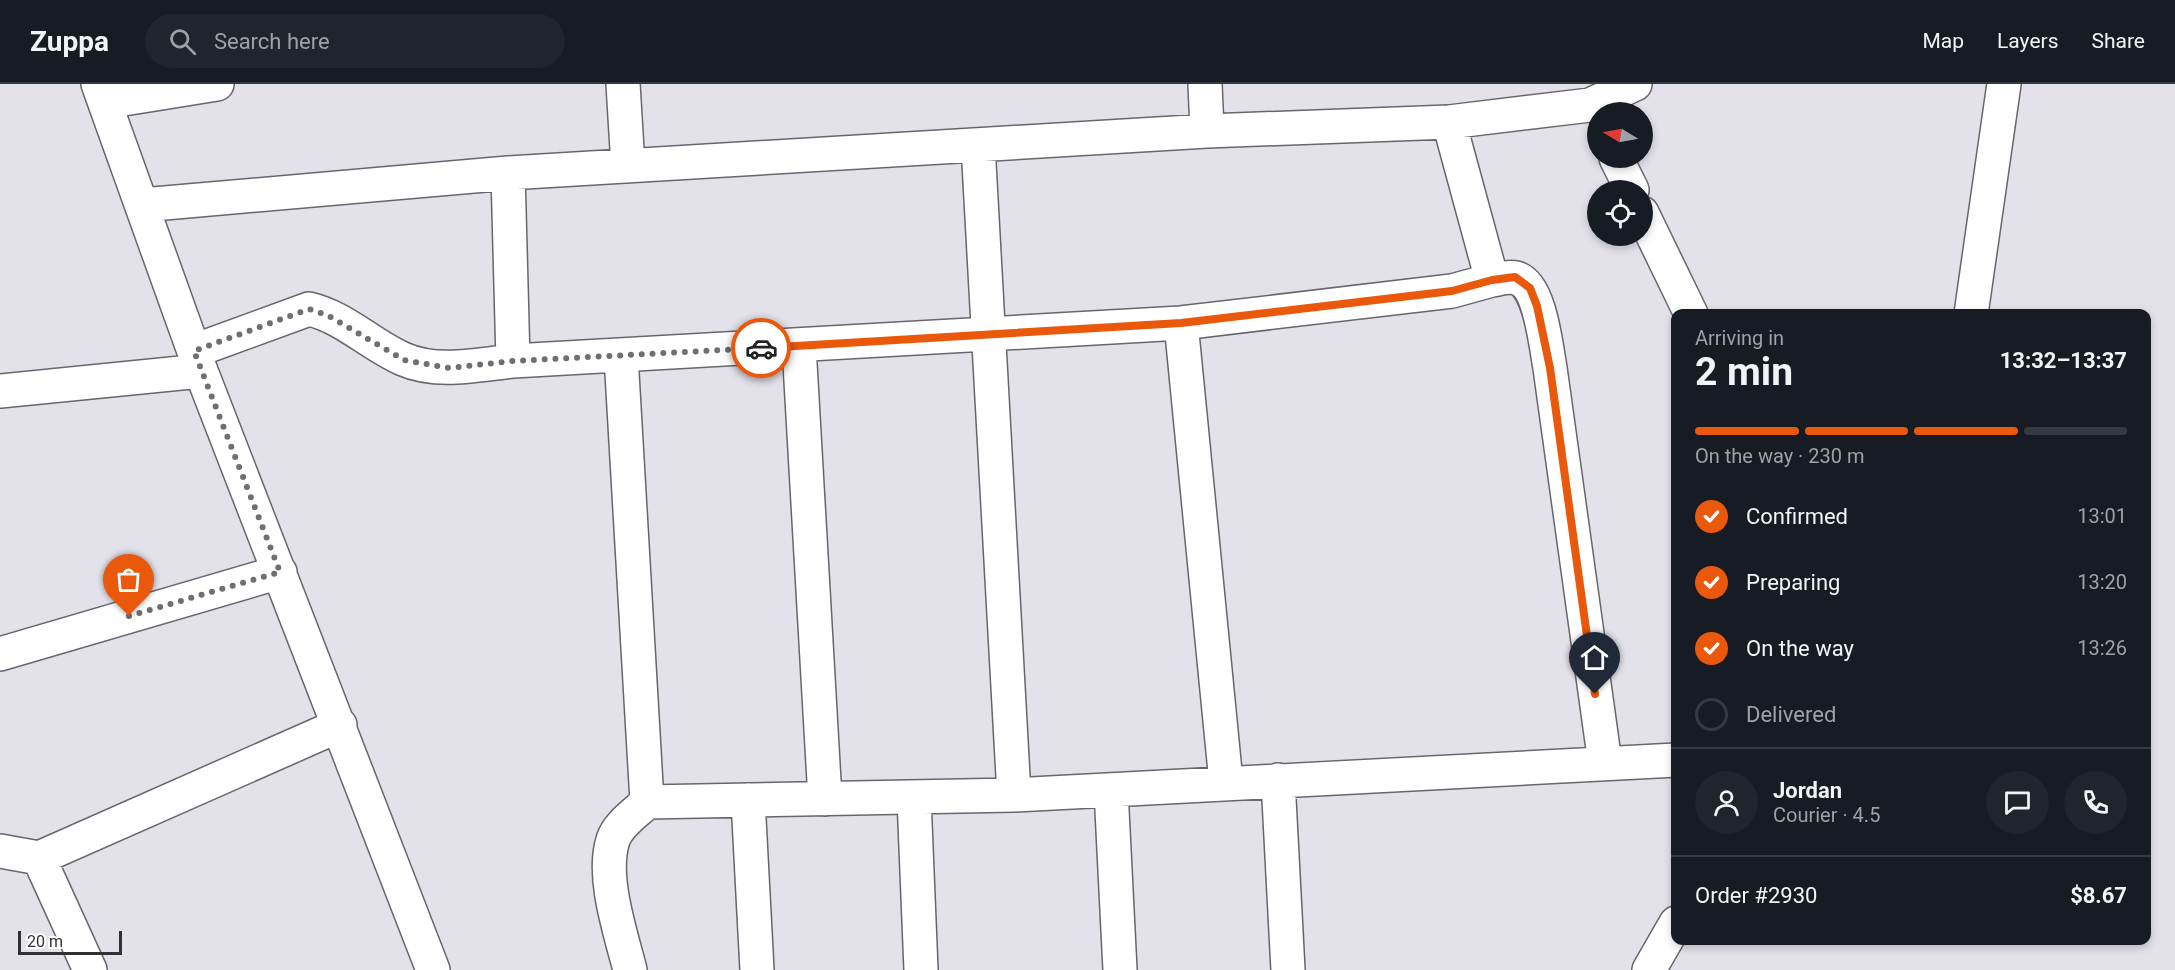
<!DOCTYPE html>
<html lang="en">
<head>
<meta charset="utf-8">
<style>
	body { margin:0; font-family:Roboto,sans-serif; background:#20242c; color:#f1f3f6; height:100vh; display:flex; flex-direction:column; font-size:22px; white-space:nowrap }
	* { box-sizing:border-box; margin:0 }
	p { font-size:20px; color:#9ea1a6 }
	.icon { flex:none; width:33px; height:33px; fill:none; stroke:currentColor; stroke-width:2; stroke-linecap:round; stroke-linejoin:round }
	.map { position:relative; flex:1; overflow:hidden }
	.drawer { position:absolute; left:1671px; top:225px; width:480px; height:636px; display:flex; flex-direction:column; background:#171b24; border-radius:12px; box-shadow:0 3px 9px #0003 }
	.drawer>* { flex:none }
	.needle { width:39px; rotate:280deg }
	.tools { position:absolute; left:1587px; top:18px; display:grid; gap:12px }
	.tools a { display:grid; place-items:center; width:66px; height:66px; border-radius:50%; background:#171b24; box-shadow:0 3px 9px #0003; font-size:30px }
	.scale { position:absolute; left:18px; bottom:15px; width:104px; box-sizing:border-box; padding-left:6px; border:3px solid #313133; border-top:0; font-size:16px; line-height:21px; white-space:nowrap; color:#313133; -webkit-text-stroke:4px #fff; paint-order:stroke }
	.pin { position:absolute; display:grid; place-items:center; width:51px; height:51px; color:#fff; margin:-62px -26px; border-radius:50% 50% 50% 0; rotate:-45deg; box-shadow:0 0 6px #0007 }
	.pin .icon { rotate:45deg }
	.courier { position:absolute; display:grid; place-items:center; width:60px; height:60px; margin:-30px; border:4px solid #ea580c; border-radius:50%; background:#fff; color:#222; box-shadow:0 2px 8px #0007 }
	.headline em { font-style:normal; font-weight:700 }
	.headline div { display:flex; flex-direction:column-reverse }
	.headline { display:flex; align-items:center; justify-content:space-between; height:102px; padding:0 24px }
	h1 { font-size:39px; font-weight:700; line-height:45px }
	.bar { display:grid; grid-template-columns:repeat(4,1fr); gap:9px 6px; align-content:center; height:72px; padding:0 24px }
	.bar i { height:8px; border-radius:4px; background:#363941 }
	.bar .on { background:#ea580c }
	.bar p { grid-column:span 4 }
	.line { display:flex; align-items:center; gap:15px; padding:0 24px; border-top:2px solid #363941 }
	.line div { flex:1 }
	.round { display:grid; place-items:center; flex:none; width:63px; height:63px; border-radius:32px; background:#20242c }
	ol { padding:0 24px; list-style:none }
	li { display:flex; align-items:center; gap:18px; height:66px }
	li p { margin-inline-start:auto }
	li .icon { padding:6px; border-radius:50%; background:#ea580c; color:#fff; stroke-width:4 }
	li:last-child { color:#9ea1a6 }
	li i { width:33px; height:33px; border:3px solid #363941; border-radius:50% }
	header { display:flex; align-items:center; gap:36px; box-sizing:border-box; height:84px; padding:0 30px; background:#171b24; border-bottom:2px solid #363941 }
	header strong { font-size:28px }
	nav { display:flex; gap:33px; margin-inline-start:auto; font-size:21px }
	.search { width:420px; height:54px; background:#20242c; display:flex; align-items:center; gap:15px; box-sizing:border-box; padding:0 21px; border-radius:33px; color:#9ea1a6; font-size:22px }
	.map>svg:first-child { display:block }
</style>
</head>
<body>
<header>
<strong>Zuppa</strong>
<div class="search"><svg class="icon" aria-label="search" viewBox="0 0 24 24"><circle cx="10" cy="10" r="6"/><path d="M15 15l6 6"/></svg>Search here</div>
<nav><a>Map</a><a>Layers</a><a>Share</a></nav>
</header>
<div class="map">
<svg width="2175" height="886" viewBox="0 0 2175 886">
	<rect width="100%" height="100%" fill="#e3e1e9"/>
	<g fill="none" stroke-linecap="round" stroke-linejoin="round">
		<g stroke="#67666d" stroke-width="36">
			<path id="minor" d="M 98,0 L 201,287 L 433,886
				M 623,0 L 628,82
				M 1205,0 L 1207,47
				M 105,18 L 217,0
				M 978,61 L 1014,711
				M 1616,74 L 1632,106
				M 508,89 L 513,277 L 1181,239 L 1452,207 L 1492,196 L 1449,38
				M 142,121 L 508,89 L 1207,47 L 1449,38 L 1590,21 L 1635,0
				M 1642,129 L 1691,230
				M 1492,196 C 1499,195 1508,192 1516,194 C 1540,200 1546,262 1550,284 L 1605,679
				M 1971,230 L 2004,0
				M 1181,239 L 1226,698
				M 799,262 L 825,715
				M 194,267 L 309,225 C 344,233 371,261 403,275 C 437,290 477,281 513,277
				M 621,272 L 647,718 L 1014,711 L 1676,676
				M 0,307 L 201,287
				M 0,570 L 280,488
				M 1278,696 L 1288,886
				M 1111,706 L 1120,886
				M 914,714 L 921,886
				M 748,716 L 757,886
				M 0,767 L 39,774 L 90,886
				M 39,774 L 340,641
				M 630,886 C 621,850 601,793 613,756 C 618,740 636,729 647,718
				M 1649,886 L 1676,839"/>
		</g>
		<use href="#minor" stroke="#fff" stroke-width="33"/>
	</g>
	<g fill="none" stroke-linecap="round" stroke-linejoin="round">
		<path stroke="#6f6f73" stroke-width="6" stroke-dasharray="0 10.8" d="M 129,532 L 280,488 L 194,267 L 309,225 L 327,231 L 404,276 L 449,284 L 513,277 L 761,264"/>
		<path stroke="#ea580c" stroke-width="8" d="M 761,264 L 1181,239 L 1452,207 L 1492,196 L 1515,193 L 1530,204 L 1537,222 L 1550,284 L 1595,610"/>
	</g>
</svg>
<div class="tools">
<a><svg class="needle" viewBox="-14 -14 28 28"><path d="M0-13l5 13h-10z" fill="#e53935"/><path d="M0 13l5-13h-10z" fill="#9ea1a6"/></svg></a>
<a><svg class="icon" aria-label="locate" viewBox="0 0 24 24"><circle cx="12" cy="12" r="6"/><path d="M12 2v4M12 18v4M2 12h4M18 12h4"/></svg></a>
</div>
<div class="scale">20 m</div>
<div class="pin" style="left:129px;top:532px;background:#ea580c"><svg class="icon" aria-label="bag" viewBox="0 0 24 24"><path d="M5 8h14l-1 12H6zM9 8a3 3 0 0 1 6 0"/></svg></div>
<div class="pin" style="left:1595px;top:610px;background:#1f2937"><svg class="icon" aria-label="home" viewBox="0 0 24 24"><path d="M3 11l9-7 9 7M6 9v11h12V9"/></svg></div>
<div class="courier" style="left:761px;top:264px"><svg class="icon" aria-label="car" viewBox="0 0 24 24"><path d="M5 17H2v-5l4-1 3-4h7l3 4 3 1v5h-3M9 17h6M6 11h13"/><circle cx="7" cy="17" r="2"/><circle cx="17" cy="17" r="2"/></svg></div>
<section class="drawer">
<div class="headline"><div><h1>2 min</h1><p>Arriving in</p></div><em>13:32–13:37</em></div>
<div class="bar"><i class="on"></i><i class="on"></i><i class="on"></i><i></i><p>On the way · 230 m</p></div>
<ol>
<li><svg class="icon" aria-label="check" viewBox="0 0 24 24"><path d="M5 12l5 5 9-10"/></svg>Confirmed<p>13:01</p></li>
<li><svg class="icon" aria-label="check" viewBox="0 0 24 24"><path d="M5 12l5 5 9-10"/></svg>Preparing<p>13:20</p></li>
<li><svg class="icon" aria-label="check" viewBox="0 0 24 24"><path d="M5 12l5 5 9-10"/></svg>On the way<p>13:26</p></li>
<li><i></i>Delivered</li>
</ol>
<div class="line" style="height:108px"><a class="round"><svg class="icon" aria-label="person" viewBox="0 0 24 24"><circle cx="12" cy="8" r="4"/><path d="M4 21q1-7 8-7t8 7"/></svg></a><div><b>Jordan</b><p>Courier · 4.5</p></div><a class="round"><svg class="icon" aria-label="chat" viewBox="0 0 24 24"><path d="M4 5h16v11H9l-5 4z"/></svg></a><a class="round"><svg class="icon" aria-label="phone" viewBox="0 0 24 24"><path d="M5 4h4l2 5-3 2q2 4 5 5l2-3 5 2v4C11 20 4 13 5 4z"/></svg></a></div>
<div class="line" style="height:78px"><div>Order #2930</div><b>$8.67</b></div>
</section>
</div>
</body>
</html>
